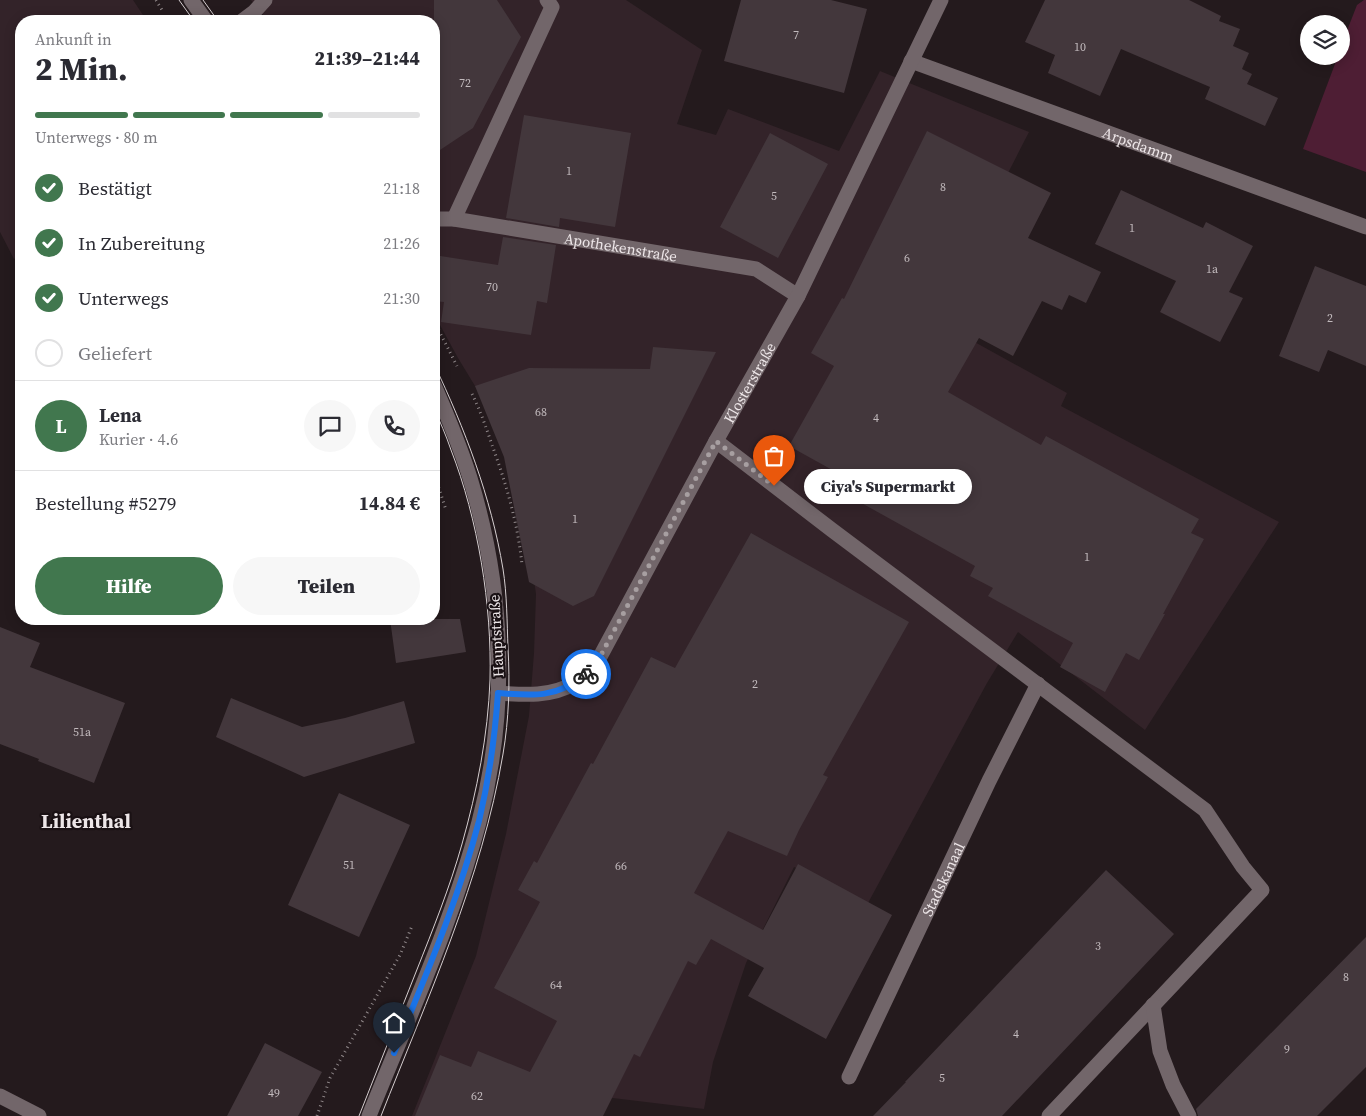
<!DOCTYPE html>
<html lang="de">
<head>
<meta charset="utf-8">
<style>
	body { margin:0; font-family:"Source Serif 4",serif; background:#f7f7f7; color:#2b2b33; height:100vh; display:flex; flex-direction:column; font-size:19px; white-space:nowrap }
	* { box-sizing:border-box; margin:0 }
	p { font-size:16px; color:#7c7c81 }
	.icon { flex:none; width:28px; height:28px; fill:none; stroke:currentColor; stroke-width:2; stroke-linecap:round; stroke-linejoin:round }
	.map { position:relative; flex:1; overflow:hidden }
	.drawer { position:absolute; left:15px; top:15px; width:425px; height:610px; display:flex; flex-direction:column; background:#fff; border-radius:20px; box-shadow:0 2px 12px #0003 }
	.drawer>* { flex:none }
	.controls { position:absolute; left:1300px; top:15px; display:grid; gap:10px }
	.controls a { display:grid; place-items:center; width:50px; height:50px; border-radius:50%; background:#fff; box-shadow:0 2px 12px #0003; font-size:25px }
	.pin { position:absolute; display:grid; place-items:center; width:42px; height:42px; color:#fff; margin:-51px -21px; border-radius:50% 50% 50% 0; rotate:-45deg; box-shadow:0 0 5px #0007 }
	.pin .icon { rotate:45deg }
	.courier { position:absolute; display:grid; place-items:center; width:50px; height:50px; margin:-25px; border:4px solid #1a73e8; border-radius:50%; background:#fff; color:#222; box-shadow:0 1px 6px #0007 }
	.bubble { position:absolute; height:35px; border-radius:18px; background:#fff; box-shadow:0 2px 12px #0003; font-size:16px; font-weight:800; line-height:35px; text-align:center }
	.overview em { font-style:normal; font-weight:800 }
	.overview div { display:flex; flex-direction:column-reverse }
	.overview { display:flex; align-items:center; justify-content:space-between; height:85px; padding:0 20px }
	h1 { font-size:32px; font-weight:800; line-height:38px }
	.bar { display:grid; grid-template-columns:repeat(4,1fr); gap:8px 5px; align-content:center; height:60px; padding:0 20px }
	.bar i { height:6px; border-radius:4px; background:#e1e1e2 }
	.bar .current { background:#41774e }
	.bar p { grid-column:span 4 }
	.line { display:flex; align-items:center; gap:12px; padding:0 20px; border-top:1px solid #e1e1e2 }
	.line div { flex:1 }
	.round { display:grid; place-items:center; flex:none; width:52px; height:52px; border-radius:26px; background:#f7f7f7 }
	ol { padding:0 20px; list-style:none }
	li { display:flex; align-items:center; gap:15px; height:55px }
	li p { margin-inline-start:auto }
	li .icon { padding:5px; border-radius:50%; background:#41774e; color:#fff; stroke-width:4 }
	li:last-child { color:#7c7c81 }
	li i { width:28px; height:28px; border:2px solid #e1e1e2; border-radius:50% }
	.action { display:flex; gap:10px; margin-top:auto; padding:10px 20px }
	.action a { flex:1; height:58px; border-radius:30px; background:#41774e; color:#fff; font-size:20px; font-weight:800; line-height:58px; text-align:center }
	.action a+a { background:#f7f7f7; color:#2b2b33 }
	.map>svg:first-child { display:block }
</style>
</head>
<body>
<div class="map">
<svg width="1366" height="1116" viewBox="0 0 1366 1116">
	<rect width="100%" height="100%" fill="#241a1d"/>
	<path fill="#332329" d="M 0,0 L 133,0 L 147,21 L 21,21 L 21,254 L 14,259 L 0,232 Z
		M 251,0 L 626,0 L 702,50 L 677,124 L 716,135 L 728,109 L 839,151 L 880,71 L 1029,132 L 933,319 L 1067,393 L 1061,406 L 1279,522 L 1145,730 L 1018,632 L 987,683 L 868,903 L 794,867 L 746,963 L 713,1062 L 704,1109 L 538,1089 L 527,1116 L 412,1116 L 476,956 L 506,834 L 529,716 L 534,653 L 536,594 L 524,511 L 486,404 L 458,358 L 434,314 L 434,21 L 268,21 Z"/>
	<path fill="#4e1e34" d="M 1364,0 L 1366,0 L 1366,172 L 1303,149 L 1338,56 L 1341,56 L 1341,46 L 1357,5 Z"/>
	<path fill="#43373c" d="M 434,0 L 497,0 L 521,37 L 473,128 L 434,154 Z
		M 741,0 L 831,0 L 867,9 L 844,93 L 724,61 Z
		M 1045,0 L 1189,0 L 1221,16 L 1219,21 L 1240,29 L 1233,46 L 1249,53 L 1242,69 L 1252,74 L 1247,84 L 1278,98 L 1265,126 L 1205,99 L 1210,87 L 1121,49 L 1100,96 L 1048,73 L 1055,55 L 1025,42 Z
		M 524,115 L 631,133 L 615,227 L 560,218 L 559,227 L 506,218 Z
		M 927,131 L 1051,193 L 1028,238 L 1101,272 L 1086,303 L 1069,295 L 1062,310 L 1042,301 L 1013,356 L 979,338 L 948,392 L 1041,445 L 1046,436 L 1199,519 L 1191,533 L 1204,539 L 1163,614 L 1165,614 L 1139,660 L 1126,653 L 1105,692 L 1060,667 L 1073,643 L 988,596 L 993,588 L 970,576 L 975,566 L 847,495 L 854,482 L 789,446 L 834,366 L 811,353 L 842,298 L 844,299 Z
		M 770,133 L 828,164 L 778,258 L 720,227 Z
		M 1121,190 L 1203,228 L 1206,222 L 1253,246 L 1229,292 L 1243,298 L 1220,342 L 1160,312 L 1176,281 L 1095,244 Z
		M 503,237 L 556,245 L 547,303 L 537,301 L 531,335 L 441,322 L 444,302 L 434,301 L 434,255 L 498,265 Z
		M 1315,266 L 1366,286 L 1366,366 L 1328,350 L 1319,372 L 1279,356 Z
		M 653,347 L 716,352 L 594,596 L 573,606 L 529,582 L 504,457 L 475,386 L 529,368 L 650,369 Z
		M 751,533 L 909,622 L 823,775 L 828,777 L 799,830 L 787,856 L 728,831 L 694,893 L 763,930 L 798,864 L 892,915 L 826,1039 L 748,996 L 764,968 L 711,939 L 696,965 L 688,961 L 640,1057 L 634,1054 L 603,1116 L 415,1116 L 440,1055 L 471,1067 L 478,1051 L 530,1072 L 557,1021 L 494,988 L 540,902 L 518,890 L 534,861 L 537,863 L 591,763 L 593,764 L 651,657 L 675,668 Z
		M 390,619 L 460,619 L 466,652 L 396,663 Z
		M 0,627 L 40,643 L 30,667 L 125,703 L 94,783 L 38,761 L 39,759 L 0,744 Z
		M 231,698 L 302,727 L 345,718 L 404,701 L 415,743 L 304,777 L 216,737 Z
		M 339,793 L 410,825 L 359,937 L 288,905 Z
		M 1106,870 L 1174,934 L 1091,1022 L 1002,1116 L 873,1116 L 905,1083 L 906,1083 L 905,1082 Z
		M 1366,937 L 1366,1067 L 1317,1116 L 1198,1116 L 1196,1109 Z
		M 265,1043 L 322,1072 L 298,1116 L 227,1116 Z"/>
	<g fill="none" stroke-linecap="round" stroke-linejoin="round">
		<path stroke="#91898b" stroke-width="3" stroke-dasharray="1 4" stroke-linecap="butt" d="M 156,0 L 162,10
			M 434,321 L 457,366
			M 472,394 C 480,410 486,427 492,445 C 506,483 518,524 522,565
			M 434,473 L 446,510
			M 317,1116 L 330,1078 L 400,955 L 412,926"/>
		<g stroke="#72666a" stroke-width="15">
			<path d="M 191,0 L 206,21"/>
			<path d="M 242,21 L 254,12 L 265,0"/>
			<path id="s1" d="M 911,61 L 1366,227"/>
			<path id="s2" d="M 434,219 L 454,219 L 756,269 L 798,296"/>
			<path d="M 454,219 L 552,7 L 547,0"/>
			<path d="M 716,441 L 832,530 L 1205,810 L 1243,867 L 1262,890 L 1049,1116"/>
			<path id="s3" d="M 498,693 C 525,695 551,697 575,683 C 582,679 588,673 594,668 L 716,441 L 798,296 L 941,0"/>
			<path d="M 1153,1005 L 1160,1051 L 1173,1085 L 1189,1116"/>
			<path id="s4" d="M 849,1077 L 989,781 L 1038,684"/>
			<path d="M 0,1096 L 39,1116"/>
			<path d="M 369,1116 C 408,1019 452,923 479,822 C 509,709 504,589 470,478 C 460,446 447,415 434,385"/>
		</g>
		<path stroke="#d6cfd1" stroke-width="1" d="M 179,0 L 194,21
			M 203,0 L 218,21
			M 359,1116 C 378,1068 397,1020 416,972 C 433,929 450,887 462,844 C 477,791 488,735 490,680 C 492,605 478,519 451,450 C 446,435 440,422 434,408
			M 381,1116 C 427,999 482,879 503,754 C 509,719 510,683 508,648 C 507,622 507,594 503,569 C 491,497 465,429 434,364"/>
	</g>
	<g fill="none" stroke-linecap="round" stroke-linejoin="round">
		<path stroke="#a79fa1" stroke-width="5" stroke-dasharray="0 9" d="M 586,674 L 594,668 L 716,441 L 774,486"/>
		<path stroke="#1a73e8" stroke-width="6" d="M 394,1053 C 425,977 458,901 479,821 C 489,779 495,736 498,693 C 533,696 558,698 586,674"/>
	</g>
	<g text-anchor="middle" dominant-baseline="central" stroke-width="4.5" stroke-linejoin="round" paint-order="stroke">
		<g font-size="12" fill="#c2babd">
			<text x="796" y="35">7</text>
			<text x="1080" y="47">10</text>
			<text x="465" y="83">72</text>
			<text x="569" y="171">1</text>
			<text x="943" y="187">8</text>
			<text x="774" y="196">5</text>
			<text x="1132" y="228">1</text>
			<text x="907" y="258">6</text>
			<text x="1212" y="269">1a</text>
			<text x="492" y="287">70</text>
			<text x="1330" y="318">2</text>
			<text x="541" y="412">68</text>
			<text x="876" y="418">4</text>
			<text x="575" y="519">1</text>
			<text x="1087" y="557">1</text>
			<text x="755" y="684">2</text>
			<text x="82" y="732">51a</text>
			<text x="349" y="865">51</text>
			<text x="621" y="866">66</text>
			<text x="1098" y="946">3</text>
			<text x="1346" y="977">8</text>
			<text x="556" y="985">64</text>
			<text x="1016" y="1034">4</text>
			<text x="1287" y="1049">9</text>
			<text x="942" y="1078">5</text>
			<text x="274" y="1093">49</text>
			<text x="477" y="1096">62</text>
		</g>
		<g font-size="15" fill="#ede6e8" stroke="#1a1114">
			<text stroke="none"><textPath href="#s1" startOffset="242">Arpsdamm</textPath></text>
			<text stroke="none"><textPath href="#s2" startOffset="189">Apothekenstraße</textPath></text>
			<text stroke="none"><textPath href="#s3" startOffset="428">Klosterstraße</textPath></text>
			<text transform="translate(496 636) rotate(-93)">Hauptstraße</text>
			<text stroke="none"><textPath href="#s4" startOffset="219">Stadskanaal</textPath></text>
		</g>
		<g font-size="20" font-weight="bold" fill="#ede6e8" stroke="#1a1114">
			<text x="86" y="821">Lilienthal</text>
		</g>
	</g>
</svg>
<div class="controls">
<a><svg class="icon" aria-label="layers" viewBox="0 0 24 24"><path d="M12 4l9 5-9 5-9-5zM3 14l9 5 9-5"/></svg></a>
</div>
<div class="pin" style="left:774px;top:486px;background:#ea580c"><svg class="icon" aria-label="bag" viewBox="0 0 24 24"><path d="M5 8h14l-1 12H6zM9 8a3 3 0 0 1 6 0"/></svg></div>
<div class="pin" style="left:394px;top:1053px;background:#1f2937"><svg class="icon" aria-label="home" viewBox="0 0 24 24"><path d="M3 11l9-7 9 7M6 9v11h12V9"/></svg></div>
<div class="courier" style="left:586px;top:674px"><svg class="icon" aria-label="bike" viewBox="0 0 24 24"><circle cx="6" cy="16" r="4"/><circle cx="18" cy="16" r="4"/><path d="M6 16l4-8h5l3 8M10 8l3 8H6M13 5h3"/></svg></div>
<div class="bubble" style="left:804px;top:469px;width:168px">Ciya's Supermarkt</div>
<section class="drawer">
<div class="overview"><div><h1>2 Min.</h1><p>Ankunft in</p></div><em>21:39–21:44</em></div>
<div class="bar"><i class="current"></i><i class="current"></i><i class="current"></i><i></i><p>Unterwegs · 80 m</p></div>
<ol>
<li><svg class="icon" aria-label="check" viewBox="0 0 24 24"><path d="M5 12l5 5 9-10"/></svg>Bestätigt<p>21:18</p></li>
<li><svg class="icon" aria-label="check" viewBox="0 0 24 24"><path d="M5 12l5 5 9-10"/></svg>In Zubereitung<p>21:26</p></li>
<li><svg class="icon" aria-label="check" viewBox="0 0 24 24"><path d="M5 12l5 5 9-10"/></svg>Unterwegs<p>21:30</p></li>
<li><i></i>Geliefert</li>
</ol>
<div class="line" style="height:90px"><b class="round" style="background:#41774e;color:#fff">L</b><div><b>Lena</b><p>Kurier · 4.6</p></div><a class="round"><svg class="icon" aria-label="chat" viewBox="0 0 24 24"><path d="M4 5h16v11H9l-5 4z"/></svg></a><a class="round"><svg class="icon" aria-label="phone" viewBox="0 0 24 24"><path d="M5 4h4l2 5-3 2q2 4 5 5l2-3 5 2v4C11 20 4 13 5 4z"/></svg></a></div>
<div class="line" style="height:65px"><div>Bestellung #5279</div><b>14.84 €</b></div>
<div class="action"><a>Hilfe</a><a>Teilen</a></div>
</section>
</div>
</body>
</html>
